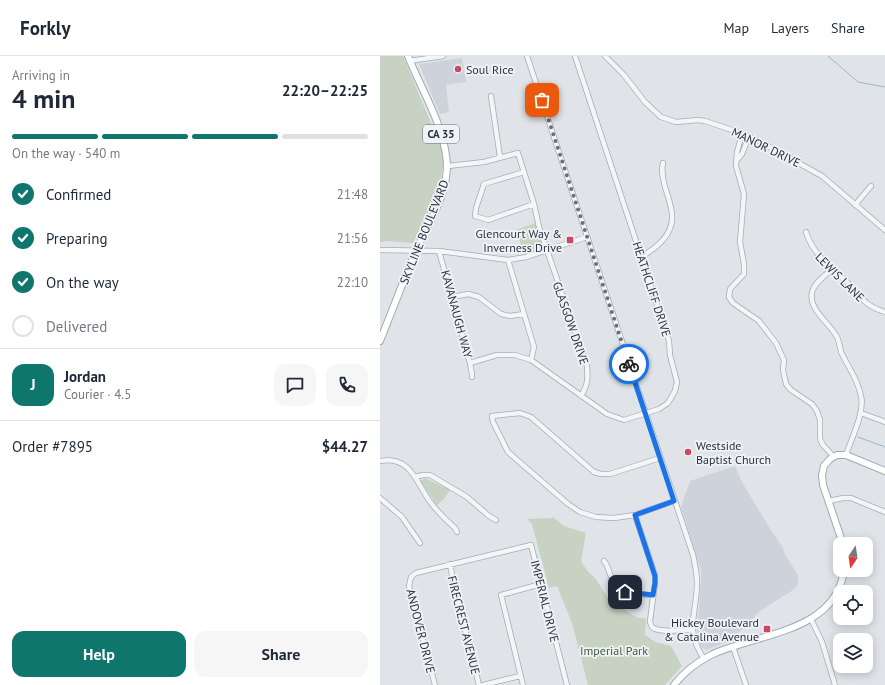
<!DOCTYPE html>
<html lang="en">
<head>
<meta charset="utf-8">
<style>
	body { margin:0; font-family:"PT Sans",sans-serif; background:#f6f6f7; color:#1f2937; height:100vh; display:flex; flex-direction:column; font-size:15px; white-space:nowrap }
	* { box-sizing:border-box; margin:0 }
	p { font-size:13px; color:#747a83 }
	.icon { flex:none; width:22px; height:22px; fill:none; stroke:currentColor; stroke-width:2; stroke-linecap:round; stroke-linejoin:round }
	.map { position:relative; flex:1; overflow:hidden }
	.side { display:flex; flex-direction:column; background:#fff; width:380px }
	.side>* { flex:none }
	.needle { width:26px; rotate:193deg }
	.controls { position:absolute; left:453px; top:481px; display:grid; gap:8px }
	.controls a { display:grid; place-items:center; width:40px; height:40px; border-radius:8px; background:#fff; box-shadow:0 2px 10px #0003; font-size:20px }
	.pin { position:absolute; display:grid; place-items:center; width:34px; height:34px; color:#fff; margin:-17px; border-radius:8px; box-shadow:0 2px 6px #0006 }
	.courier { position:absolute; display:grid; place-items:center; width:40px; height:40px; margin:-20px; border:3px solid #1a73e8; border-radius:50%; background:#fff; color:#222; box-shadow:0 1px 5px #0007 }
	.overview em { font-style:normal; font-weight:700 }
	.overview div { display:flex; flex-direction:column-reverse }
	.overview { display:flex; align-items:center; justify-content:space-between; height:68px; padding:0 12px }
	h1 { font-size:26px; font-weight:700; line-height:30px }
	.bar { display:grid; grid-template-columns:repeat(4,1fr); gap:6px 4px; align-content:center; height:48px; padding:0 12px }
	.bar i { height:5px; border-radius:3px; background:#e0e1e3 }
	.bar .active { background:#0f766e }
	.bar p { grid-column:span 4 }
	.line { display:flex; align-items:center; gap:10px; padding:0 12px; border-top:1px solid #e0e1e3 }
	.line div { flex:1 }
	.round { display:grid; place-items:center; flex:none; width:42px; height:42px; border-radius:12px; background:#f6f6f7 }
	ol { padding:0 12px; list-style:none }
	li { display:flex; align-items:center; gap:12px; height:44px }
	li p { margin-inline-start:auto }
	li .icon { padding:4px; border-radius:50%; background:#0f766e; color:#fff; stroke-width:4 }
	li:last-child { color:#747a83 }
	li i { width:22px; height:22px; border:2px solid #e0e1e3; border-radius:50% }
	.button { display:flex; gap:8px; margin-top:auto; padding:8px 12px }
	.button a { flex:1; height:46px; border-radius:12px; background:#0f766e; color:#fff; font-size:16px; font-weight:700; line-height:46px; text-align:center }
	.button a+a { background:#f6f6f7; color:#1f2937 }
	header { display:flex; align-items:center; gap:24px; box-sizing:border-box; height:56px; padding:0 20px; background:#fff; border-bottom:1px solid #e0e1e3 }
	header strong { font-size:19px }
	nav { display:flex; gap:22px; margin-inline-start:auto; font-size:14px }
	main { display:flex; flex:1; min-height:0 }
	.map>svg:first-child { display:block }
</style>
</head>
<body>
<header>
<strong>Forkly</strong>
<nav><a>Map</a><a>Layers</a><a>Share</a></nav>
</header>
<main>
<section class="side">
<div class="overview"><div><h1>4 min</h1><p>Arriving in</p></div><em>22:20–22:25</em></div>
<div class="bar"><i class="active"></i><i class="active"></i><i class="active"></i><i></i><p>On the way · 540 m</p></div>
<ol>
<li><svg class="icon" aria-label="check" viewBox="0 0 24 24"><path d="M5 12l5 5 9-10"/></svg>Confirmed<p>21:48</p></li>
<li><svg class="icon" aria-label="check" viewBox="0 0 24 24"><path d="M5 12l5 5 9-10"/></svg>Preparing<p>21:56</p></li>
<li><svg class="icon" aria-label="check" viewBox="0 0 24 24"><path d="M5 12l5 5 9-10"/></svg>On the way<p>22:10</p></li>
<li><i></i>Delivered</li>
</ol>
<div class="line" style="height:72px"><b class="round" style="background:#0f766e;color:#fff">J</b><div><b>Jordan</b><p>Courier · 4.5</p></div><a class="round"><svg class="icon" aria-label="chat" viewBox="0 0 24 24"><path d="M4 5h16v11H9l-5 4z"/></svg></a><a class="round"><svg class="icon" aria-label="phone" viewBox="0 0 24 24"><path d="M5 4h4l2 5-3 2q2 4 5 5l2-3 5 2v4C11 20 4 13 5 4z"/></svg></a></div>
<div class="line" style="height:52px"><div>Order #7895</div><b>$44.27</b></div>
<div class="button"><a>Help</a><a>Share</a></div>
</section>
<div class="map">
<svg width="505" height="629" viewBox="0 0 505 629">
	<rect width="100%" height="100%" fill="#e0e4e9"/>
	<path fill="#ced3db" d="M 82,2 L 86,26 L 66,29 L 69,56 L 60,58 L 39,8 Z
		M 355,410 L 362,426 L 389,471 L 403,492 L 404,497 L 418,519 L 418,524 L 417,530 L 413,534 L 380,555 L 352,584 L 326,594 L 321,591 L 317,577 L 321,524 L 321,515 L 301,451 L 310,425 Z"/>
	<path fill="#c7d2c2" d="M 0,0 L 23,0 L 63,96 C 66,127 46,160 33,187 L 7,185 L 0,186 Z
		M 155,167 L 163,192 L 144,198 L 136,174 Z
		M 45,422 L 70,434 L 64,443 L 57,449 L 41,426 L 43,423 Z
		M 173,461 L 184,470 L 206,477 L 201,505 L 208,516 L 216,523 L 229,544 L 256,561 L 266,563 L 265,579 L 275,586 L 291,590 L 302,610 L 285,629 L 208,629 L 192,567 L 177,530 L 169,532 L 152,468 L 147,463 L 172,462 Z"/>
	<g fill="none" stroke-linecap="round" stroke-linejoin="round">
		<path stroke="#9cb3c8" stroke-width="1" d="M 448,0 L 478,26 L 505,31
			M 478,381 L 505,391"/>
		<g stroke="#a5abb3" stroke-width="6">
			<path id="minor" d="M 147,0 L 313,499 C 315,508 317,517 317,527 C 317,557 304,573 324,603
				M 225,0 L 244,19 L 265,46 L 281,61 L 296,66 L 318,64 L 325,65 L 358,76 L 375,83 L 442,120 L 505,174
				M 29,5 L 63,0
				M 111,40 L 120,101
				M 362,78 L 357,96 L 356,110 L 364,138 L 360,186 L 364,208 L 364,218 L 350,233 L 349,241 L 353,247 L 379,265 L 396,287 L 404,304 L 403,314 L 406,328 L 411,334 L 432,348 L 437,355 L 440,364 L 440,383 L 443,389 L 453,400
				M 357,104 L 362,98 L 369,80
				M 68,110 L 104,106 L 138,97 L 154,148 L 159,171 L 207,310 C 208,324 208,328 201,340
				M 144,116 L 104,128 L 96,152 L 95,160 L 108,164 L 154,148
				M 475,149 L 491,130
				M 426,176 C 433,199 452,212 469,228 C 482,242 485,250 505,256
				M 0,194 L 59,195 L 128,204 L 146,201 L 207,181
				M 59,195 L 90,307 L 92,318 L 92,321
				M 261,201 C 276,192 294,179 292,158 C 291,149 288,140 285,131 C 283,122 281,116 283,107
				M 128,204 L 154,291 L 151,304
				M 452,213 C 445,220 434,227 432,236 C 428,254 450,267 457,281 C 459,285 460,291 461,296 C 468,311 478,323 481,340 C 485,357 471,383 466,399
				M 72,241 L 88,238 L 99,241 L 121,258 L 130,260 L 144,258
				M 90,307 L 117,299 L 135,299 L 151,304 L 227,358 L 244,364 L 279,353 L 288,347 L 295,335 L 297,326 L 290,299 L 289,285 L 195,0
				M 481,357 L 505,366
				M 280,402 L 230,418 L 221,418 L 214,416 L 151,361 L 140,357 L 112,360 L 113,366 L 128,396 L 188,448 L 200,456 L 216,461 L 234,462 L 255,459 L 294,445
				M 0,405 C 31,399 36,427 51,447 C 58,456 66,464 75,472 L 77,476
				M 35,421 L 43,419 L 50,419 L 87,441 L 109,460 L 116,464
				M 0,442 L 22,461 L 40,487
				M 449,445 L 463,442 L 471,442 L 505,456
				M 255,459 L 275,519 L 275,527 L 270,565 C 270,566 271,570 272,571 C 277,577 304,574 312,574
				M 224,505 C 229,511 229,518 233,525 C 240,540 260,538 273,539
				M 70,508 L 74,530 L 99,629
				M 431,563 L 442,586 L 455,629
				M 353,591 L 366,629
				M 55,629 L 29,530 L 31,521 L 36,517 L 151,489 L 187,629
				M 103,629 L 140,620
				M 143,629 L 121,539 L 161,528"/>
		</g>
		<g stroke="#a0a9b4" stroke-width="8">
			<path id="major" d="M 0,285 C 12,255 23,226 35,197 C 48,166 72,134 66,99 C 61,64 41,33 28,0
				M 463,488 L 443,429 L 442,419 L 444,410 L 450,403 L 457,399 L 466,399 L 505,415
				M 294,629 C 304,616 317,606 331,599 C 377,577 456,577 464,514"/>
		</g>
		<use href="#minor" stroke="#f3f5f7" stroke-width="4.5"/>
		<use href="#major" stroke="#fff" stroke-width="6"/>
	</g>
	<g fill="none" stroke-linecap="round" stroke-linejoin="round">
		<path stroke="#69707b" stroke-width="4" stroke-dasharray="0 7.2" d="M 162,44 L 249,308"/>
		<path stroke="#1a73e8" stroke-width="5" d="M 245,536 L 273,539 L 275,527 L 275,520 L 255,459 L 294,445 L 249,308"/>
	</g>
	<g fill="#ca4961" stroke="#f0f3f6" stroke-width="1.5">
		<circle cx="78" cy="13" r="4"/>
		<rect x="186" y="180" width="8" height="8" rx="2"/>
		<circle cx="308" cy="396" r="4"/>
		<rect x="383" y="569" width="8" height="8" rx="2"/>
	</g>
	<g text-anchor="middle" dominant-baseline="central" stroke-width="3.5" stroke-linejoin="round" paint-order="stroke">
		<rect fill="#f0f3f6" stroke="#656c77" stroke-width="1" x="43" y="69" width="36" height="18" rx="3"/>
		<g font-size="11" font-weight="bold" fill="#293240">
			<text x="61" y="78">CA 35</text>
		</g>
		<g font-size="12" fill="#293240" stroke="#f0f3f6" text-anchor="start">
			<text x="86" y="13">Soul Rice</text>
			<text x="182" y="177" text-anchor="end">Glencourt Way &amp;<tspan x="182" dy="14">Inverness Drive</tspan></text>
			<text x="316" y="389">Westside<tspan x="316" dy="14">Baptist Church</tspan></text>
			<text x="379" y="566" text-anchor="end">Hickey Boulevard<tspan x="379" dy="14">&amp; Catalina Avenue</tspan></text>
		</g>
		<g font-size="12" fill="#293240" stroke="#f0f3f6">
			<text transform="translate(386 91) rotate(26)">MANOR DRIVE</text>
			<text transform="translate(44 176) rotate(-68)">SKYLINE BOULEVARD</text>
			<text transform="translate(460 221) rotate(45)">LEWIS LANE</text>
			<text transform="translate(272 233) rotate(72)">HEATHCLIFF DRIVE</text>
			<text transform="translate(77 258) rotate(75)">KAVANAUGH WAY</text>
			<text transform="translate(191 267) rotate(71)">GLASGOW DRIVE</text>
			<text transform="translate(165 545) rotate(76)">IMPERIAL DRIVE</text>
			<text transform="translate(84 569) rotate(76)">FIRECREST AVENUE</text>
			<text transform="translate(41 575) rotate(76)">ANDOVER DRIVE</text>
		</g>
		<g font-size="12" fill="#3f5b37" stroke="#f0f3f6">
			<text x="234" y="594">Imperial Park</text>
		</g>
	</g>
</svg>
<div class="controls">
<a><svg class="needle" viewBox="-14 -14 28 28"><path d="M0-13l5 13h-10z" fill="#e53935"/><path d="M0 13l5-13h-10z" fill="#747a83"/></svg></a>
<a><svg class="icon" aria-label="locate" viewBox="0 0 24 24"><circle cx="12" cy="12" r="6"/><path d="M12 2v4M12 18v4M2 12h4M18 12h4"/></svg></a>
<a><svg class="icon" aria-label="layers" viewBox="0 0 24 24"><path d="M12 4l9 5-9 5-9-5zM3 14l9 5 9-5"/></svg></a>
</div>
<div class="pin" style="left:162px;top:44px;background:#ea580c"><svg class="icon" aria-label="bag" viewBox="0 0 24 24"><path d="M5 8h14l-1 12H6zM9 8a3 3 0 0 1 6 0"/></svg></div>
<div class="pin" style="left:245px;top:536px;background:#1f2937"><svg class="icon" aria-label="home" viewBox="0 0 24 24"><path d="M3 11l9-7 9 7M6 9v11h12V9"/></svg></div>
<div class="courier" style="left:249px;top:308px"><svg class="icon" aria-label="bike" viewBox="0 0 24 24"><circle cx="6" cy="16" r="4"/><circle cx="18" cy="16" r="4"/><path d="M6 16l4-8h5l3 8M10 8l3 8H6M13 5h3"/></svg></div>
</div>
</main>
</body>
</html>
